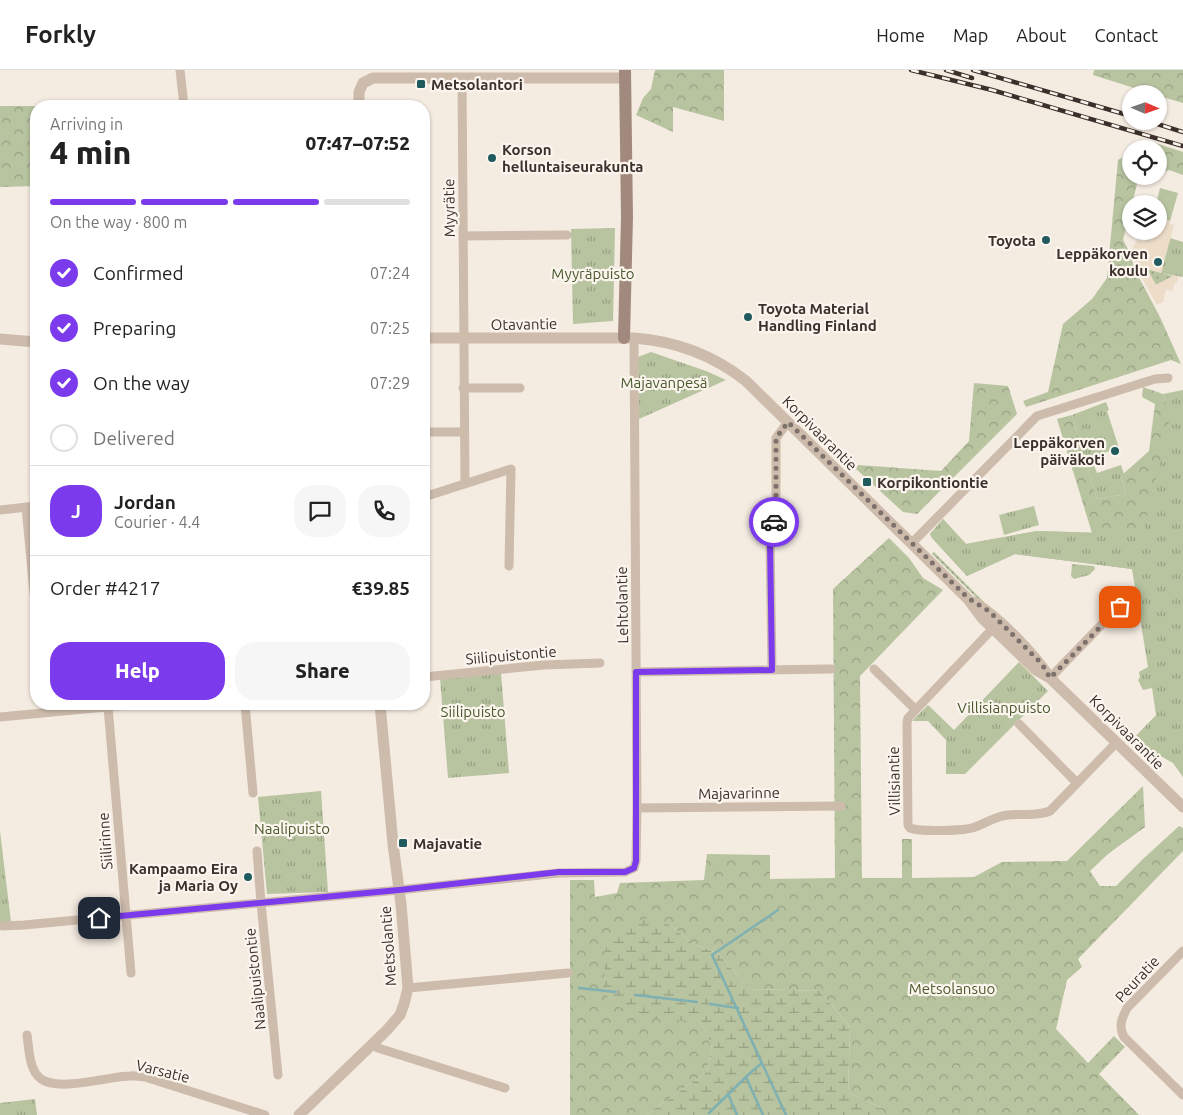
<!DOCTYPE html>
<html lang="en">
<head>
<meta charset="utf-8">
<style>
	body { margin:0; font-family:Ubuntu,sans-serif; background:#f6f6f6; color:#222; height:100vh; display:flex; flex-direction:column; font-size:19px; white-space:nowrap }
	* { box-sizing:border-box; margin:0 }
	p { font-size:16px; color:#767676 }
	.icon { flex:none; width:28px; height:28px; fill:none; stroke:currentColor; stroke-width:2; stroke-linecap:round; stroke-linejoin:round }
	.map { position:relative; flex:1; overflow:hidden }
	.details { position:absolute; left:30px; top:30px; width:400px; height:610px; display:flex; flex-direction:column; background:#fff; border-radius:20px; box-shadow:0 1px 4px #0004 }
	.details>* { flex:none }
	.needle { width:32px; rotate:92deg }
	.fabs { position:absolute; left:1122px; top:15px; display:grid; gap:10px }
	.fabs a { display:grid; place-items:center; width:45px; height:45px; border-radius:50%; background:#fff; box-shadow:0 1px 4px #0004; font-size:25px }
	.pin { position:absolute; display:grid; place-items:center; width:42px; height:42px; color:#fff; margin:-21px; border-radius:10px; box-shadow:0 2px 8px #0006 }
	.courier { position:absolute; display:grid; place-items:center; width:50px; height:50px; margin:-25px; border:4px solid #7c3aed; border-radius:50%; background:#fff; color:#222; box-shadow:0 1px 6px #0007 }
	.summary em { font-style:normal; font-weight:800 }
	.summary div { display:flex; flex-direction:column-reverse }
	.summary { display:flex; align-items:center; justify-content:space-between; height:85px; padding:0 20px }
	h1 { font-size:32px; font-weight:800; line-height:38px }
	.bar { display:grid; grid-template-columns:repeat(4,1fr); gap:8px 5px; align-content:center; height:60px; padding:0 20px }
	.bar i { height:6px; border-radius:4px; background:#e0e0e0 }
	.bar .active { background:#7c3aed }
	.bar p { grid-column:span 4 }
	.line { display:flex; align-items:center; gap:12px; padding:0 20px; border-top:1px solid #e0e0e0 }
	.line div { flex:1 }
	.round { display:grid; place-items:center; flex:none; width:52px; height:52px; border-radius:20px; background:#f6f6f6 }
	ol { padding:0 20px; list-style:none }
	li { display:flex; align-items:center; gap:15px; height:55px }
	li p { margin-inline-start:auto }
	li .icon { padding:5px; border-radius:50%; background:#7c3aed; color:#fff; stroke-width:4 }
	li:last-child { color:#767676 }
	li i { width:28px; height:28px; border:2px solid #e0e0e0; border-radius:50% }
	.cta { display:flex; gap:10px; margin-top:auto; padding:10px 20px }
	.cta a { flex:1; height:58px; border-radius:20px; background:#7c3aed; color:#fff; font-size:20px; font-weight:800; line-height:58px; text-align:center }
	.cta a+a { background:#f6f6f6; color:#222 }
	header { display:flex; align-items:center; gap:30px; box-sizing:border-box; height:70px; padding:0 25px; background:#fff; border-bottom:1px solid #e0e0e0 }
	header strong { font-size:24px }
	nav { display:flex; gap:28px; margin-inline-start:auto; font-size:18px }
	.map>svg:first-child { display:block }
</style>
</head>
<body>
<header>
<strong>Forkly</strong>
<nav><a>Home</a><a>Map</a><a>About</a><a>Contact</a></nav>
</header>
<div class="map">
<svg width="1183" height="1045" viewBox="0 0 1183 1045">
	<defs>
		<pattern id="grass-dots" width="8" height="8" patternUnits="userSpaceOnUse" patternTransform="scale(1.25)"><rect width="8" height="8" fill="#b8c4a0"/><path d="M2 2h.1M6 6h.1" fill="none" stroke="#97a083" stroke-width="1.8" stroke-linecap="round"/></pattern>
		<pattern id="forest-crowns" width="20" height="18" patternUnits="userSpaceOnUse" patternTransform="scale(1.25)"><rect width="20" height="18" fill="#b8c4a0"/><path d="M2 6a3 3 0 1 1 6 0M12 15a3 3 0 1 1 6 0" fill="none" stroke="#97a083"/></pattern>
		<pattern id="wetland-marsh" width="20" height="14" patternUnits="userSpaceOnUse" patternTransform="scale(1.25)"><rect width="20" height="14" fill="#b8c4a0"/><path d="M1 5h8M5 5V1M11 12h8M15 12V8" fill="none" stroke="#97a083"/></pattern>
		<pattern id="park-tufts" width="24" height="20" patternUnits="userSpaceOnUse" patternTransform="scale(1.25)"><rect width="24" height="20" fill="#b8c4a0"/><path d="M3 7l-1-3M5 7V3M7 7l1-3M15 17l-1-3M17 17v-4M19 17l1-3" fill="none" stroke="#97a083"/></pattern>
	</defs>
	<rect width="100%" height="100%" fill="#f4ebe1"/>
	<path fill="url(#grass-dots)" d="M 1147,199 L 1173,206 L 1156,215 Z
		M 934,482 L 988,536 L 987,538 L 932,484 Z"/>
	<path fill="url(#forest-crowns)" d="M 655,0 L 724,0 L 724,51 L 673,37 L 673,62 L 636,45 L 643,28 L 651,19 Z
		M 1094,0 L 1183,0 L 1183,33 L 1159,26 L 1159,24 L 1153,24 L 1093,5 Z
		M 0,36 L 137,36 L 36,36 L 36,116 L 0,117 Z
		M 1149,71 L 1183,82 L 1183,105 L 1169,100 L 1159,104 L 1159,79 L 1137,79 Z
		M 1131,82 L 1131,106 L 1150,106 L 1138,110 L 1123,170 L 1129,181 L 1136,202 L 1160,247 L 1181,294 L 1171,290 L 1026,337 L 1023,331 L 1048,322 L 1063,254 L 1092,229 L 1107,208 L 1118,90 Z
		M 974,313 L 1008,316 L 1017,344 L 917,444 L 903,442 L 856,399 L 858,395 L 941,401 L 969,371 Z
		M 1143,317 L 1163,324 L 1165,331 L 1183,328 L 1183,707 L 1132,499 L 1015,484 L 967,506 L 932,468 L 930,464 L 943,449 L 966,474 L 1037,461 L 1092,463 L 1057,349 L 1072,345 L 1097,429 L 1126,424 L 1121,406 L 1149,381 L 1155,334 L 1142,327 Z
		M 889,468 L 909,488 L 923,508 L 943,520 L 860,606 L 862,808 L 902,808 L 902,769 L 912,769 L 912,808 L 974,807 L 1002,792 L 1067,791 L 1143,716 L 1145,757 L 1108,784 L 1090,801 L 1100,816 L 1116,816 L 1143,789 L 1179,756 L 1183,758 L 1183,781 L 1078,889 L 1082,897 L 1067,910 L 1056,959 L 1088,993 L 1114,966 L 1125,977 L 1099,1004 L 1139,1045 L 885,1045 L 878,1036 L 848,1023 L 850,957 L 820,921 L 749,919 L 719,884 L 692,873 L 670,855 L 664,951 L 700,951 L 712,976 L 707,1002 L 646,1045 L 570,1045 L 570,810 L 594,810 L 595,827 L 617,823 L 620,813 L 704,810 L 707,784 L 770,785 L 770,809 L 835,808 L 833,519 Z"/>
	<path fill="url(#wetland-marsh)" d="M 647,848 L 670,855 L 692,873 L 719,884 L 749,919 L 820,921 L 850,957 L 848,1023 L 878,1036 L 885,1045 L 646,1045 L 707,1002 L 712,976 L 700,951 L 664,951 L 612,935 L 603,919 L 606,878 L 631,853 Z"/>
	<path fill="url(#park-tufts)" d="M 615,158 L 613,251 L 573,254 L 571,159 Z
		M 1170,168 L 1183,172 L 1183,207 L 1161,203 Z
		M 651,282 L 706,301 L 726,310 L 639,349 L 638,287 Z
		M 1183,320 L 1183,707 L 1173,693 L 1145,677 L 1134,668 L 1156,645 L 1152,618 L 1143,620 L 1138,610 L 1140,607 L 1139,602 L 1148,597 L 1132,499 L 1015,484 L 967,506 L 932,468 L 930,464 L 943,449 L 966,474 L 1037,461 L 1143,464 L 1170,348 L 1163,324 Z
		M 1106,332 L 1109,340 L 1107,341 L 1119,378 L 1091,387 L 1097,403 L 1121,395 L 1124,404 L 1121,406 L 1126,424 L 1097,429 L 1072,345 Z
		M 1034,436 L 1039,455 L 1004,465 L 999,445 Z
		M 1072,494 L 1094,496 L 1095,499 L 1089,505 L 1074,509 L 1071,506 Z
		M 1019,592 L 1048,621 L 965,704 L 946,704 L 946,670 L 928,651 L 912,651 L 928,635 L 954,660 Z
		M 501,603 L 509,703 L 448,708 L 440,608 Z
		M 321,721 L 328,822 L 267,824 L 258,727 Z
		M 0,761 L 11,852 L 0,853 Z
		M 35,1029 L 37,1045 L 0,1045 L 0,1033 Z"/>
	<path fill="#b8c4a0" d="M 1160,118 L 1178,123 L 1170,151 L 1159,148 L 1159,134 L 1156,134 Z"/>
	<path fill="#ecdcc8" d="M 1159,148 L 1170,151 L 1169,154 L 1174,155 L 1161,203 L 1147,199 L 1156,215 L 1173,206 L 1179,206 L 1177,213 L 1175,213 L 1172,221 L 1166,219 L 1163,232 L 1157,235 L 1138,201 L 1132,179 L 1137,170 L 1145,172 L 1148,161 L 1159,161 Z"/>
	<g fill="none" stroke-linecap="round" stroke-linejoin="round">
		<path stroke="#7fb0b2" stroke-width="2.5" d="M 778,840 L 712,885 L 786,1045
			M 579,918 L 616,922
			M 635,925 L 697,932
			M 710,934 L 738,938
			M 746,1007 L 763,1045
			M 728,1024 L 737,1045
			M 709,1043 L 749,1004 L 762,993"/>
		<path stroke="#cdbbac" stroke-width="9" d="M 180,0 L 184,36
			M 462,8 L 465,414
			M 463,166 L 567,165
			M 463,318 L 520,318
			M 424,362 L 463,362
			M 424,427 L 511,399 L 509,496
			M 26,437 L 36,544
			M 0,440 L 36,436
			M 912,473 L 1037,346 L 1155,309 L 1168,308
			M 997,554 L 908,648 L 907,653 L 908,755 L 910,758 C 920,762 965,761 975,757 C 986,753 996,746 1008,745 C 1022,743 1036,747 1050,741 L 1116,673
			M 874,599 L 915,639
			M 772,600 L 770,472 L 776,440 L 776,368 L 788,352
			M 636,602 L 831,599
			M 424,607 L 544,595 L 600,593
			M 1050,608 L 1109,547 L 1130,528
			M 245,634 L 253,723
			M 108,637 L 131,903
			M 0,647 L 127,635
			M 1019,654 L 1077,713
			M 637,738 L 841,736
			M 257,781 L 261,833 L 278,1005
			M 2,856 L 24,855 L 399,820 L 559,803 L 625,802 L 634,798 L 636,791 L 637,738 L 634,268
			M 1183,881 L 1127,938 C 1122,948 1118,956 1124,967 L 1183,1025
			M 408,918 L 568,903
			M 27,965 C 29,978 29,995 37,1005 C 52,1025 108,1006 130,1006 C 135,1005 140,1007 145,1007 L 265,1045
			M 372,975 L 378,978 L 505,1018"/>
		<path stroke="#cdbbac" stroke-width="11" d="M 359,36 L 359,22 L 363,13 L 373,8 L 625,8
			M 424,268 L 634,268 C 675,271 713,285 746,311 L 968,529 L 982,548 L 1036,600 L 1050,608
			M 0,269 L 36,272
			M 974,532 C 999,548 1034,583 1050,608 L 1183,737
			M 299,1045 L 387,960 L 400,945 L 404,934 L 408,918 L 401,834 L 393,774 L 380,634"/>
		<path stroke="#a18a7d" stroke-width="12" d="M 624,268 L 627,147 L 625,0"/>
		<g stroke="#3b302b" stroke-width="4.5">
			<path id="rail" d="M 911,0 L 992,20 L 1183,76
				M 946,0 L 972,8
				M 973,0 L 1131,46
				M 1148,51 L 1183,62"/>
		</g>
		<use href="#rail" stroke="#fbf5ee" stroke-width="2.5" stroke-dasharray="8" stroke-linecap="butt"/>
	</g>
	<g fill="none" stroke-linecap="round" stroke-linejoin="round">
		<path stroke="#7c716b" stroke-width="5" stroke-dasharray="0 9" d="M 774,452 L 776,440 L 776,368 L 788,352 L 968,528 L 989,541 L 1042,594 L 1050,608 L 1120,537"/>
		<path stroke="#7c3aed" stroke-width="6" d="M 99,848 L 399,820 L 559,802 L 625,802 L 634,798 L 636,791 L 636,602 L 772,600 L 770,472 L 774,452"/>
	</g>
	<g fill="#1f5a5e" stroke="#fbf5ee" stroke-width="2">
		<rect x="416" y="9" width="10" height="10" rx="2.5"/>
		<circle cx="492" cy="88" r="5"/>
		<circle cx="1046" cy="170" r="5"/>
		<circle cx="1158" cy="192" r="5"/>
		<circle cx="748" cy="247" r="5"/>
		<circle cx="1115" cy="381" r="5"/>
		<rect x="862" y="407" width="10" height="10" rx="2.5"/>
		<rect x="398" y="768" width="10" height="10" rx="2.5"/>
		<circle cx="248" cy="807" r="5"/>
	</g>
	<g text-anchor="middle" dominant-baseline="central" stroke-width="4.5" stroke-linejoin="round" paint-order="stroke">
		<g font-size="15" font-weight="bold" fill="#3b302b" stroke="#fbf5ee" text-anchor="start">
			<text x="431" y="14">Metsolantori</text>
			<text x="502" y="79">Korson<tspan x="502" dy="17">helluntaiseurakunta</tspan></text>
			<text x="1036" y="170" text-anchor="end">Toyota</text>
			<text x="1148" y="183" text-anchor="end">Leppäkorven<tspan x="1148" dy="17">koulu</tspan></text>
			<text x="758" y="238">Toyota Material<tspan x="758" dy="17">Handling Finland</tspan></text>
			<text x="1105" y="372" text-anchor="end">Leppäkorven<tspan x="1105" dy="17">päiväkoti</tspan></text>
			<text x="877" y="412">Korpikontiontie</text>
			<text x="413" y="773">Majavatie</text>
			<text x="238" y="798" text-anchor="end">Kampaamo Eira<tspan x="238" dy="17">ja Maria Oy</tspan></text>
		</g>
		<g font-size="15" fill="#3b302b" stroke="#fbf5ee">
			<text transform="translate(449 138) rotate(-91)">Myyrätie</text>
			<text transform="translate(524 254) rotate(-1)">Otavantie</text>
			<text transform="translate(820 363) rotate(45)">Korpivaarantie</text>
			<text transform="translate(622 535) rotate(-91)">Lehtolantie</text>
			<text transform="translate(511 585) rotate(-5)">Siilipuistontie</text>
			<text transform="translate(1127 662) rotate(45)">Korpivaarantie</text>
			<text transform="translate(894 711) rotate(-91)">Villisiantie</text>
			<text transform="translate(739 723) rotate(-1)">Majavarinne</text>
			<text transform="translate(105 771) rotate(-94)">Siilirinne</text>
			<text transform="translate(388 876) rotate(-94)">Metsolantie</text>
			<text transform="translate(255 909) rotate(-96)">Naalipuistontie</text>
			<text transform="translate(1137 909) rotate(-47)">Peuratie</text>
			<text transform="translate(163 1001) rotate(14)">Varsatie</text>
		</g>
		<g font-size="15" fill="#4a5a2e" stroke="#fbf5ee">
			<text x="593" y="203">Myyräpuisto</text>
			<text x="664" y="312">Majavanpesä</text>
			<text x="1004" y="637">Villisianpuisto</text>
			<text x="473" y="641">Siilipuisto</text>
			<text x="292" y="758">Naalipuisto</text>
			<text x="952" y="918">Metsolansuo</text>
		</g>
	</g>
</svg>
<div class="fabs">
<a><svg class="needle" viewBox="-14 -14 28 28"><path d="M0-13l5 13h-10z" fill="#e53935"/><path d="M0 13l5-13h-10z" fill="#767676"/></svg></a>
<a><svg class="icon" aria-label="locate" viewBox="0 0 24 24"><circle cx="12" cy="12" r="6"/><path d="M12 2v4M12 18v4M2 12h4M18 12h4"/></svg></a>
<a><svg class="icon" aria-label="layers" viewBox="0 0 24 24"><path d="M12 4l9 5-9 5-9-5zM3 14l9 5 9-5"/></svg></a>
</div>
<div class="pin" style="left:1120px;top:537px;background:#ea580c"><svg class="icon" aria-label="bag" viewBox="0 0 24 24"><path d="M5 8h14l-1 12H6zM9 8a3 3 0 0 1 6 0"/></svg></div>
<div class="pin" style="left:99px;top:848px;background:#1f2937"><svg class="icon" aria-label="home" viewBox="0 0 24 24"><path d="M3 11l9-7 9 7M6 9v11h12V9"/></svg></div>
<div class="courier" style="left:774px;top:452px"><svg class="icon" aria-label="car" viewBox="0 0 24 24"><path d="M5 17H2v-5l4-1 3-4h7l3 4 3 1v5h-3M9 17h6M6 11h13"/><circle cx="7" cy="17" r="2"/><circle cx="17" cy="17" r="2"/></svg></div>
<section class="details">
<div class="summary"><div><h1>4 min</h1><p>Arriving in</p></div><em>07:47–07:52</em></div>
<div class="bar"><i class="active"></i><i class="active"></i><i class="active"></i><i></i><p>On the way · 800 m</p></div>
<ol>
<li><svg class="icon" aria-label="check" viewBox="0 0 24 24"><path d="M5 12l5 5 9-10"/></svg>Confirmed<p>07:24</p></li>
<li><svg class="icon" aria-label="check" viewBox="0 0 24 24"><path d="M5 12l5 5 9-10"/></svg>Preparing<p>07:25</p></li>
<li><svg class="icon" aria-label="check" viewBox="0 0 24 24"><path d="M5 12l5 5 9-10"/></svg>On the way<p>07:29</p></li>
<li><i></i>Delivered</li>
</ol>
<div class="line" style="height:90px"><b class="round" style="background:#7c3aed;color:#fff">J</b><div><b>Jordan</b><p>Courier · 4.4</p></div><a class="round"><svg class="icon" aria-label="chat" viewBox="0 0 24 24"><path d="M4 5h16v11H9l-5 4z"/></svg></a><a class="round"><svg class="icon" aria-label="phone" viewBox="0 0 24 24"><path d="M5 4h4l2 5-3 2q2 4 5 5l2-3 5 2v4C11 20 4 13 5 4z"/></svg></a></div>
<div class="line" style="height:65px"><div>Order #4217</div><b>€39.85</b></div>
<div class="cta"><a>Help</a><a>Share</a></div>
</section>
</div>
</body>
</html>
